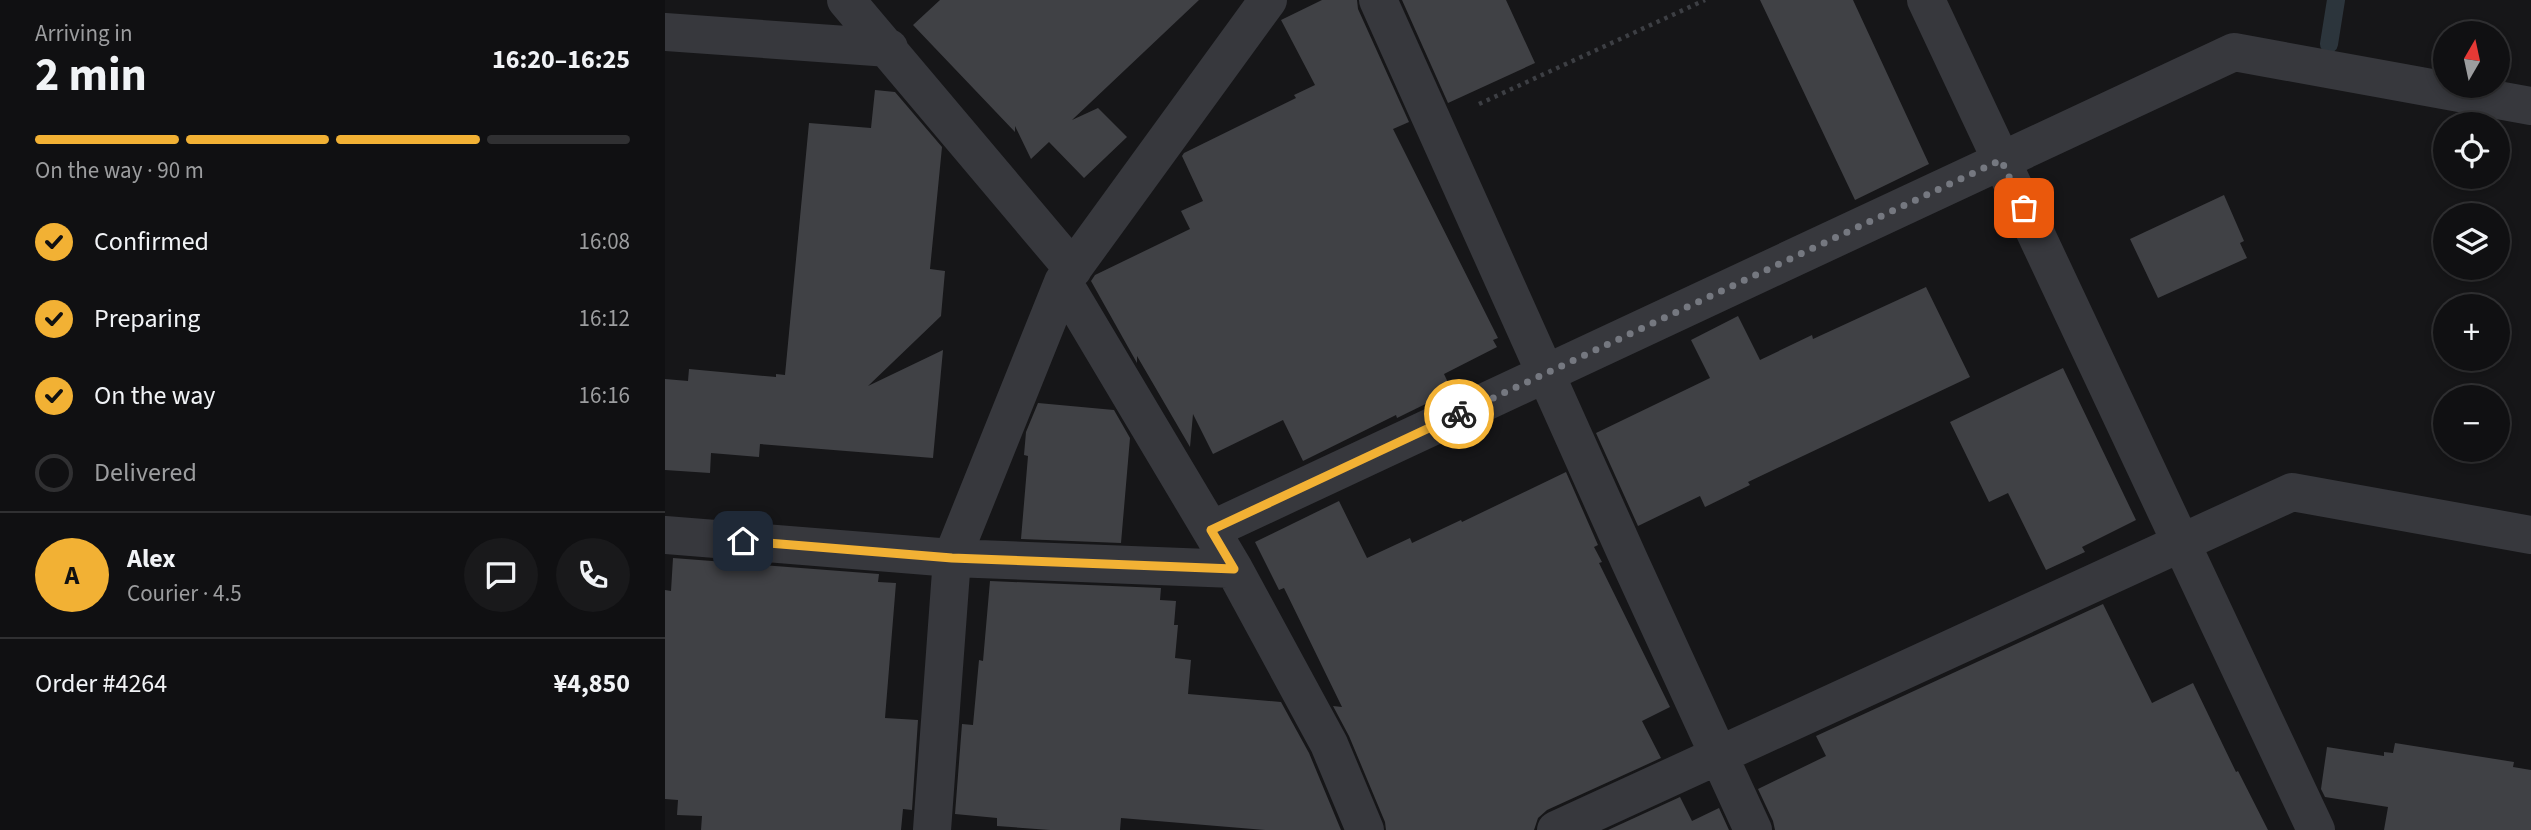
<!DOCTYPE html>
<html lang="en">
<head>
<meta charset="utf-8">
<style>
	body { margin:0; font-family:"Source Sans 3",sans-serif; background:#19191b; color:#f1f3f6; height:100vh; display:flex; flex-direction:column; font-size:26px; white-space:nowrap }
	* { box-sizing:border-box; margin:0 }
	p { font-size:23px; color:#9c9d9f }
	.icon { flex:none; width:38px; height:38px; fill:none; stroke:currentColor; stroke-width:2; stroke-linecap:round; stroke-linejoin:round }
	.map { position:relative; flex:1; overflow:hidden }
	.side { display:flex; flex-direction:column; background:#101012; width:665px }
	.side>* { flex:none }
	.needle { width:46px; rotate:9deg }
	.buttons { position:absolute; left:1768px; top:21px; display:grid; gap:14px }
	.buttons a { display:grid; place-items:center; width:77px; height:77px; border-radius:50%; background:#101012; box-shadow:0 4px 10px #0003,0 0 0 2px #303032; font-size:35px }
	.pin { position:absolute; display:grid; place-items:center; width:60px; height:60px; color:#fff; margin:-30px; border-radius:14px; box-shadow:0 4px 10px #0006 }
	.courier { position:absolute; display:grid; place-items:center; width:70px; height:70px; margin:-35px; border:5px solid #f2b134; border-radius:50%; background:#fff; color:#222; box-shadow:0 2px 9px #0007 }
	.headline em { font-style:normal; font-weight:700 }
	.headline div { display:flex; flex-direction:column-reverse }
	.headline { display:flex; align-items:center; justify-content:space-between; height:119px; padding:0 35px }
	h1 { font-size:46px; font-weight:700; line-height:52px }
	.bar { display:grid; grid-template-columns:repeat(4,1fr); gap:10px 7px; align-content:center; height:84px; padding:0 35px }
	.bar i { height:9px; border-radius:5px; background:#303032 }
	.bar .selected { background:#f2b134 }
	.bar p { grid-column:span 4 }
	.line { display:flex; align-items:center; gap:18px; padding:0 35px; border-top:2px solid #303032 }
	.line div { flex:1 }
	.round { display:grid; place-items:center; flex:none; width:74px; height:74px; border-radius:37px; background:#19191b }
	ol { padding:0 35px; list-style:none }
	li { display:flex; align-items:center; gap:21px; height:77px }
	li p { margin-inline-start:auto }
	li .icon { padding:7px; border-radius:50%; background:#f2b134; color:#111; stroke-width:4 }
	li:last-child { color:#9c9d9f }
	li i { width:38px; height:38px; border:4px solid #303032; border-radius:50% }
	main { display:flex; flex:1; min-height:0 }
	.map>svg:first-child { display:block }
</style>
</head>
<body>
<main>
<section class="side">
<div class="headline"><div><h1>2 min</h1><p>Arriving in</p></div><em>16:20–16:25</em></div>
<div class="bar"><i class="selected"></i><i class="selected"></i><i class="selected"></i><i></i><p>On the way · 90 m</p></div>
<ol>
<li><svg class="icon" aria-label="check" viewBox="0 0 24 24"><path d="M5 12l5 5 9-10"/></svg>Confirmed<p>16:08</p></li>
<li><svg class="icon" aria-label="check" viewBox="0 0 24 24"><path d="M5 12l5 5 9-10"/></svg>Preparing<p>16:12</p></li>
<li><svg class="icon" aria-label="check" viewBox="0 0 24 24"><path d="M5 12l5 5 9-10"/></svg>On the way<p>16:16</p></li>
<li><i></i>Delivered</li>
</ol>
<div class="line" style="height:126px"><b class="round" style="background:#f2b134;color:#111">A</b><div><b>Alex</b><p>Courier · 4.5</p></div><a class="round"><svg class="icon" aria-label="chat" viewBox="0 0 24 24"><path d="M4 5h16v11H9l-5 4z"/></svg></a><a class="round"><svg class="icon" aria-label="phone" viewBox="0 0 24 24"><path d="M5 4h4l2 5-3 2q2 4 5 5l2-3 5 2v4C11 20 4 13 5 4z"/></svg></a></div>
<div class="line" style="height:91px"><div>Order #4264</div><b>¥4,850</b></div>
</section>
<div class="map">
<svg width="1866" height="830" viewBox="0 0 1866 830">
	<rect width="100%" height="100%" fill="#161618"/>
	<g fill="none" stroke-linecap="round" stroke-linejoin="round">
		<path stroke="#2c353c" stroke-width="18" d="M 1664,44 L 1671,0"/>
	</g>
	<path fill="#404145" d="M 275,0 L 534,0 L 407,120 L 433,108 L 462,137 L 419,178 L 384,142 L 366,159 L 350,126 L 350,132 L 248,25 Z
		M 657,0 L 692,0 L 693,9 L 744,122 L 728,129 L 833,338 L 828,340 L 832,347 L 779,374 L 787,391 L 732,418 L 731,415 L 638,461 L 618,420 L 548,454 L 528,414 L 525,447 L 472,356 L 472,363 L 426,281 L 430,275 L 525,229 L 516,211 L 538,201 L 517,156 L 519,153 L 631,98 L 629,95 L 650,85 L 616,20 Z
		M 737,0 L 841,0 L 870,63 L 783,103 Z
		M 1095,0 L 1188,0 L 1264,164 L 1190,200 Z
		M 210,90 L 230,92 L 277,147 L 265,269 L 280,271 L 276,316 L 203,386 L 278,350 L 268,458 L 95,444 L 94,457 L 46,453 L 45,473 L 0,470 L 0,379 L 23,381 L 24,369 L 111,377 L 111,374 L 120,375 L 144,123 L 206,128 Z
		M 1559,195 L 1579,241 L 1575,243 L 1582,258 L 1493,298 L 1465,239 Z
		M 1261,287 L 1305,377 L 1083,482 L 1085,485 L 1040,507 L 1035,496 L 973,526 L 931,433 L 1045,378 L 1026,340 L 1073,316 L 1095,360 L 1147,335 L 1148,339 Z
		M 1398,368 L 1471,520 L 1417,547 L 1420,552 L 1381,570 L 1343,493 L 1324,502 L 1285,422 Z
		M 373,403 L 449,410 L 465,438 L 456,543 L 356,539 L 363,456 L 359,455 L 361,432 Z
		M 901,472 L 933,545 L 929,547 L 937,562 L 934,563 L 1005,707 L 977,721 L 996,758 L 882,810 L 873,818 L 869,830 L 721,830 L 720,822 L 684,736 L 668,706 L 677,707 L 619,588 L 614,590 L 590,542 L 674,501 L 702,558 L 745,538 L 747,543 L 796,520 L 797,522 Z
		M 8,558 L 214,574 L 213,582 L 231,583 L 220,718 L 253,720 L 247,810 L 238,809 L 236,830 L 36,830 L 37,816 L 12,815 L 13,800 L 0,799 L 0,590 L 6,591 Z
		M 325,581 L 496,588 L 495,600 L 511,601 L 509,625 L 513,625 L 510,658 L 526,660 L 523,694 L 616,702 L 644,753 L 676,830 L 600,830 L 456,818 L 455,830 L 385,830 L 332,826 L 332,818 L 290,814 L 297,724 L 308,725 L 314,660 L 318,661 Z
		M 1438,604 L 1487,703 L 1528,683 L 1571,772 L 1573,771 L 1603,830 L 1110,830 L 1108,821 L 1093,789 L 1161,756 L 1151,736 Z
		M 1730,743 L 1849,762 L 1848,767 L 1866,770 L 1866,830 L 1719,830 L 1723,807 L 1660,797 L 1656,789 L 1662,747 L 1719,756 L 1719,752 L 1728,753 Z
		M 1015,797 L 1027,821 L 1054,808 L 1064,830 L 943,830 Z"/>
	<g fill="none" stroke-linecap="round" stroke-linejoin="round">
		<path stroke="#3d3f44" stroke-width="4.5" stroke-dasharray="3.5 5" stroke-linecap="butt" d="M 814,104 L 1040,0"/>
		<path stroke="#37383d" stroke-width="38" d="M 181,0 L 408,269
			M 713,0 L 965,562 L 1088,830
			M 1261,0 L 1651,830
			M 0,32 L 224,48
			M 398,282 L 569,569 L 664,744 L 700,830
			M 546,530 L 1569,52 L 1866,106
			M 0,535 L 287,558 L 569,569
			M 267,830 L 287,558 L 398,282 L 603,0
			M 891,830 L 1627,492 L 1866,535"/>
	</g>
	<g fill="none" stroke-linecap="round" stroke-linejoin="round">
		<path stroke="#757880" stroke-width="7" stroke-dasharray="0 12.6" d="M 794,414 L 1336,160 L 1359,208"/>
		<path stroke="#f2b134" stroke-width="9" d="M 78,541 L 287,558 L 569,569 L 546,530 L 794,414"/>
	</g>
</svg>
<div class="buttons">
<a><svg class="needle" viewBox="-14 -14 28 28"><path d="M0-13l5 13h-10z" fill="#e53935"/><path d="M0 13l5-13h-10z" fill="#9c9d9f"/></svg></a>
<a><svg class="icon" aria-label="locate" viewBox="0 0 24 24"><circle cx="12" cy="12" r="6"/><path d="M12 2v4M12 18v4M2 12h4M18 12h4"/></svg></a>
<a><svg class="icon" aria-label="layers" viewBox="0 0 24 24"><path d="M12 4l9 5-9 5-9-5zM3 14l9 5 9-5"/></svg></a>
<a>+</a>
<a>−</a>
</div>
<div class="pin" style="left:1359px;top:208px;background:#ea580c"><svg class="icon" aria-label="bag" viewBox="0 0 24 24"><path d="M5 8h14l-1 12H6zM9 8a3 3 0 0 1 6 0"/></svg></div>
<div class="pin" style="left:78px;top:541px;background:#1f2937"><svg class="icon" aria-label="home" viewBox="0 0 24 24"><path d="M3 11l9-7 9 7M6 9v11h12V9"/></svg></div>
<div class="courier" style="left:794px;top:414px"><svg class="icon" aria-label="bike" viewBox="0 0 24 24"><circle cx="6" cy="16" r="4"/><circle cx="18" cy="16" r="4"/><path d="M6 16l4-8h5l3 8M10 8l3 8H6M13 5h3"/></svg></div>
</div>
</main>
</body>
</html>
